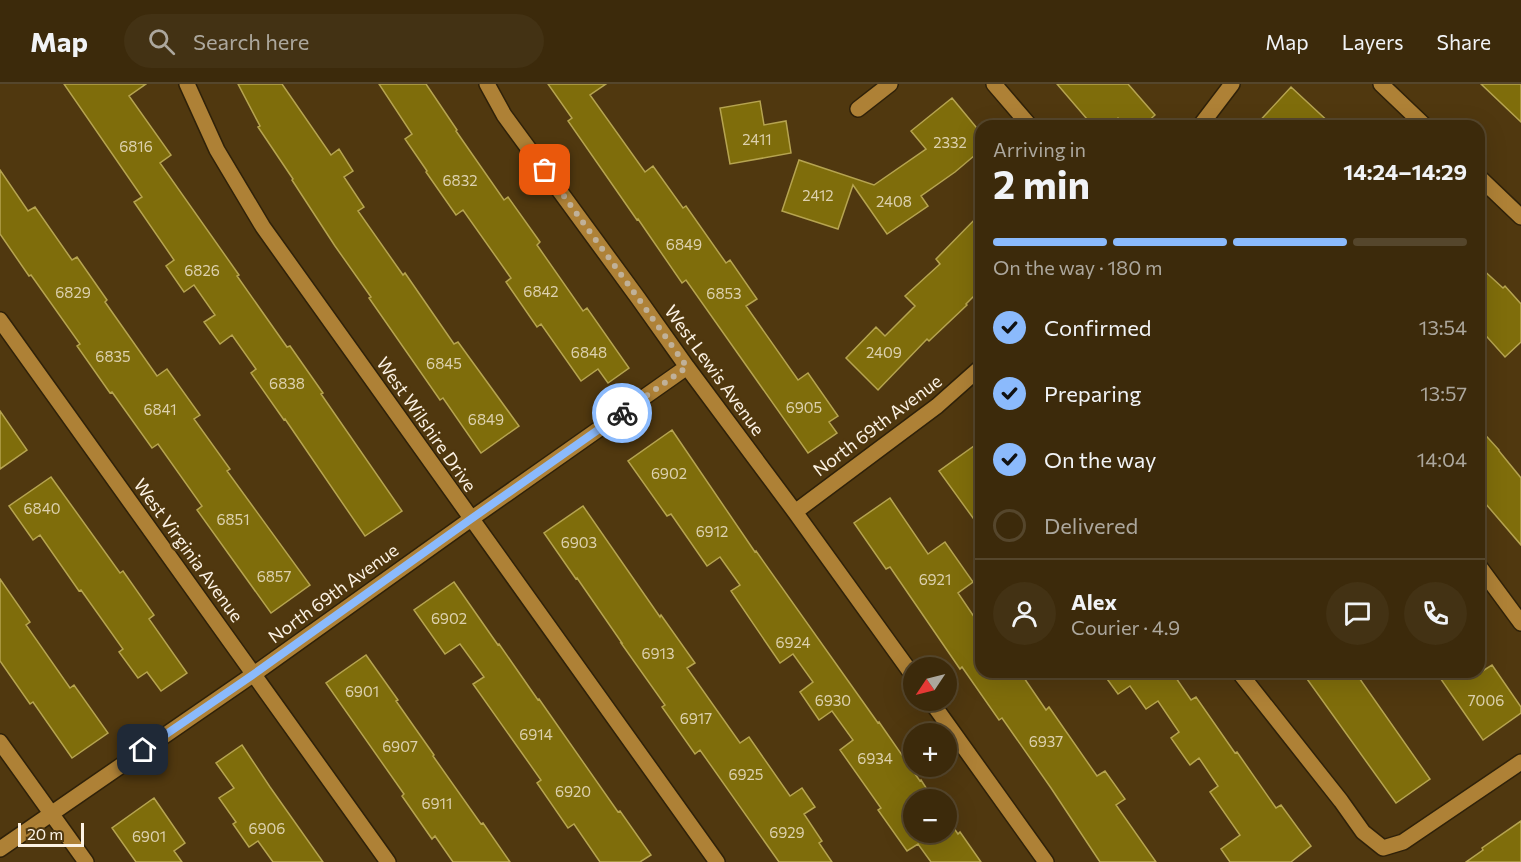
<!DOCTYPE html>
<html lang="en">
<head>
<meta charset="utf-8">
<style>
	body { margin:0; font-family:Commissioner,sans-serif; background:#433214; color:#f1f3f6; height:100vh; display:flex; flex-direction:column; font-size:22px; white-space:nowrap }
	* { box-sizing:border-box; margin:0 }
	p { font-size:20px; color:#aca79d }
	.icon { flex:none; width:33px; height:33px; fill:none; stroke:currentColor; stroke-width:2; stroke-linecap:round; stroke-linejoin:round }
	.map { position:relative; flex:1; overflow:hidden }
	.side { position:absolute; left:975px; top:36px; width:510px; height:558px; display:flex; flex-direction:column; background:#3c2a0b; border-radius:18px; box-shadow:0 6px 24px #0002,0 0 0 2px #55462c }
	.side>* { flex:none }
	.needle { width:39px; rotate:235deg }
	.controls { position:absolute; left:903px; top:573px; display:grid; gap:12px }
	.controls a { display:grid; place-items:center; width:54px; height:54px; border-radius:50%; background:#3c2a0b; box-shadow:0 6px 24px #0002,0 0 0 2px #55462c; font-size:30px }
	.scale { position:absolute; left:18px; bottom:15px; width:66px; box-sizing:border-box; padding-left:6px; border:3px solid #fcf2e4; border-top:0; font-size:16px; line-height:21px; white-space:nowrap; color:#fcf2e4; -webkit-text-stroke:4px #50380f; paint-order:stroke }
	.pin { position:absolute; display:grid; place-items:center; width:51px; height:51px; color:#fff; margin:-26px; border-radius:12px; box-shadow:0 3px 9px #0006 }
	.courier { position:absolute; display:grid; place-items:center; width:60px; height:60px; margin:-30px; border:4px solid #8bbafc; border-radius:50%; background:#fff; color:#222; box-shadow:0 2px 8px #0007 }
	.overview em { font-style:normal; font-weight:700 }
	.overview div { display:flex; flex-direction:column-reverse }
	.overview { display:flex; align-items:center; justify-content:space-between; height:102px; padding:0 18px }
	h1 { font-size:39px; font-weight:700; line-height:45px }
	.bar { display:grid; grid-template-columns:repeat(4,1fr); gap:9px 6px; align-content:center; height:72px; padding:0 18px }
	.bar i { height:8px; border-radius:4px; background:#55462c }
	.bar .active { background:#8bbafc }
	.bar p { grid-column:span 4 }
	.line { display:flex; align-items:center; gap:15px; padding:0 18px; border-top:2px solid #55462c }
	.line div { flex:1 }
	.round { display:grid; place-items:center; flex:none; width:63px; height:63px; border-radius:32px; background:#433214 }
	ol { padding:0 18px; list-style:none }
	li { display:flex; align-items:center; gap:18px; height:66px }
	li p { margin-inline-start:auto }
	li .icon { padding:6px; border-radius:50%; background:#8bbafc; color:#111; stroke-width:4 }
	li:last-child { color:#aca79d }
	li i { width:33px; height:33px; border:3px solid #55462c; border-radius:50% }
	header { display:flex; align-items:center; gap:36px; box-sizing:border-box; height:84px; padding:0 30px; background:#3c2a0b; border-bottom:2px solid #55462c }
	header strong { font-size:28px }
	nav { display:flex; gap:33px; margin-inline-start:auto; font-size:21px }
	.search { width:420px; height:54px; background:#433214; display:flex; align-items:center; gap:15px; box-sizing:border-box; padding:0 21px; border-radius:33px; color:#aca79d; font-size:22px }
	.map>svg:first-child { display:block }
</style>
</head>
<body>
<header>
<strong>Map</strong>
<div class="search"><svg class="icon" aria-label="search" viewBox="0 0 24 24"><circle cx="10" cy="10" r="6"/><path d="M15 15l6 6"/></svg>Search here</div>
<nav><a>Map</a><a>Layers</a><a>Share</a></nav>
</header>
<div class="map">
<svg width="1521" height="778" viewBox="0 0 1521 778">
	<rect width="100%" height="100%" fill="#50380f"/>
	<path fill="#7f6d0b" stroke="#b6a450" stroke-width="1.5" d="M 64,0 L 146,0 L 129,12 L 171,71 L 160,79 L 239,191 L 237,192 L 287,263 L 290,262 L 323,309 L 321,310 L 402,427 L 365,452 L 285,335 L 284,336 L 251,289 L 256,285 L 232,251 L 220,260 L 204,238 L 215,231 L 194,201 L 184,208 L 166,182 L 174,176 L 134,118 L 142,113 Z
		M 238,0 L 282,0 L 331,71 L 339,65 L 353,87 L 344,93 L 364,123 L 358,127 L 403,191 L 405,189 L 454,260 L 458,258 L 519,342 L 481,369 L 443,314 L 440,316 L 369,214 L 371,213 L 335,162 L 292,96 L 293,95 L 258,43 L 260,42 Z
		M 379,0 L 426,0 L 457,46 L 456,47 L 504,116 L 508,113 L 540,158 L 537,161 L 583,227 L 587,224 L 629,284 L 608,299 L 598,285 L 581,297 L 541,240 L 537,243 L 506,198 L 511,194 L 463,126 L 456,131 L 426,88 L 427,87 L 405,55 L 412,50 Z
		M 548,0 L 606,0 L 590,11 L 645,88 L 653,82 L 683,124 L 686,122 L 726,179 L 730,176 L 757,215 L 746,222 L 798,296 L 808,289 L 838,332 L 829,338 L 837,349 L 808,369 L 686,196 L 682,199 L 638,135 L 637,136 L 568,37 L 572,34 Z
		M 1057,0 L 1128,0 L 1155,31 L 1143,42 L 1125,42 L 1118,34 L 1108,42 L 1093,42 Z
		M 1481,0 L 1521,0 L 1521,38 Z
		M 1291,3 L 1333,42 L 1255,42 Z
		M 952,14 L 981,49 L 981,66 L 955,88 L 921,112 L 928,122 L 887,150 L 853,101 L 838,145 L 782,127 L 799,76 L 874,101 L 926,65 L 911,47 Z
		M 760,17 L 764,41 L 786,37 L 791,69 L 730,80 L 720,24 Z
		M 0,86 L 28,127 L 35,123 L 72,176 L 77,173 L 107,216 L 105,218 L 157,292 L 167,285 L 200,331 L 194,335 L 230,385 L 227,387 L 310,501 L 271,529 L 197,426 L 202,422 L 158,360 L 152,364 L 112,308 L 110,309 L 77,262 L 80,260 L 31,191 L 29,192 L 0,150 Z
		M 981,129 L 981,205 L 966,220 L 967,221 L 929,257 L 927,255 L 878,306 L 846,274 L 876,243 L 885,252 L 915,222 L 905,212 L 940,180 L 936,175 Z
		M 1479,182 L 1503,204 L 1505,202 L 1521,220 L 1521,258 L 1505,273 L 1479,244 Z
		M 0,327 L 27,366 L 0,385 Z
		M 1479,344 L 1499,366 L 1499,367 L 1521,394 L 1521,461 L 1479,412 Z
		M 672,346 L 755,468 L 756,467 L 878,639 L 879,638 L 920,697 L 921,696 L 934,716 L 914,716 L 914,748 L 946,748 L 946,733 L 958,750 L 960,748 L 981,778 L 931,778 L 918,760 L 907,767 L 878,726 L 881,724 L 840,666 L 853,656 L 832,627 L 819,636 L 800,608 L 813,598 L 793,570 L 780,579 L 731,507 L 740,501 L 720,473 L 707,482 L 671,430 L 667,432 L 628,377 Z
		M 981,357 L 981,445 L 939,387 Z
		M 51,393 L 120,489 L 123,487 L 154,531 L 149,535 L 187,589 L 161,607 L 147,588 L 138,594 L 119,568 L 123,565 L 81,506 L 79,507 L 40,451 L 33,456 L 9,422 Z
		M 890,414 L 928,470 L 945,458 L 973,498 L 958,509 L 981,543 L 981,588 L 1020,588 L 1046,626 L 1049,623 L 1097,692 L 1105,687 L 1125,715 L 1116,721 L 1156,778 L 1100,778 L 1051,704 L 1002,634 L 999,636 L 962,583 L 960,585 L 890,483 L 886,485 L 854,439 Z
		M 583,422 L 660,533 L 661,531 L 695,579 L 687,584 L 740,659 L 749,653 L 790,712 L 802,704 L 815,723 L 804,730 L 822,757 L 819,759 L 832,778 L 779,778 L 700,666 L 695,670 L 662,623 L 665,621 L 621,559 L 622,559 L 577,494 L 576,495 L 544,449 Z
		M 0,495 L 30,538 L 26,541 L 70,604 L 74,601 L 108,649 L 72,674 L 33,618 L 30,620 L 0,577 Z
		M 454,498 L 498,561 L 499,560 L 538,616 L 539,615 L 618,728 L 620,727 L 651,771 L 640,778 L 600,778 L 574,740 L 568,744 L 537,699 L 541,696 L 473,600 L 484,593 L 460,560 L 445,570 L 414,526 Z
		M 366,571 L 398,616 L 396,617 L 434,671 L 433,672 L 481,740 L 483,739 L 510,778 L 453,778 L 435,752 L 432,755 L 402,712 L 404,710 L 326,599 Z
		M 1492,581 L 1521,623 L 1521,629 L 1483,656 L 1436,588 L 1481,588 Z
		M 1102,588 L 1172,588 L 1191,616 L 1196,613 L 1235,669 L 1237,668 L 1276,724 L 1281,721 L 1311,762 L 1291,778 L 1230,778 L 1221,765 L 1240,751 L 1210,708 L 1218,702 L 1199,674 L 1190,681 L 1171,654 L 1179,648 L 1158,617 L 1146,625 L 1130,602 L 1118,610 Z
		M 1302,588 L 1355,588 L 1430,695 L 1396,719 Z
		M 242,661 L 270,703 L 323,778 L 273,778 L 258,757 L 249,763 L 233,740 L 236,738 L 219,714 L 234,704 L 216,679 Z
		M 154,714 L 185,759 L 174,767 L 182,778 L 136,778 L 112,744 Z
		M 1521,737 L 1521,778 L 1466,778 L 1483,766 L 1482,764 Z"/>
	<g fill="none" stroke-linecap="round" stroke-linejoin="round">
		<g stroke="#2f2109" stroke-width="18">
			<path id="minor" d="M 187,0 L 217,66 L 263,143 L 717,778
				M 487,0 L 504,31 L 638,214 L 687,283 L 795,428 L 914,593
				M 994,0 L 1030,42
				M 858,25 L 890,0
				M 1200,42 L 1232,0
				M 0,236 L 388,778
				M 795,428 L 937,322 L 981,283
				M 1479,482 L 1521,539
				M 1239,588 L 1341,717 L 1363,748 L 1383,764 L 1403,758 L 1521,678
				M 930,616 L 1046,778
				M 0,658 L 86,778
				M 0,765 L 254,590 L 471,435 L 687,283"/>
		</g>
		<g stroke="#2f2109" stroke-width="18">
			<path id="tertiary" d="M 1381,0 L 1425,42
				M 1479,93 L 1521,133"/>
		</g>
		<use href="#minor" stroke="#ae8136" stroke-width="15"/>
		<use href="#tertiary" stroke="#ae8136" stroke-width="15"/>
	</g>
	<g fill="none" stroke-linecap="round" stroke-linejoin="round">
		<path stroke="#c0b199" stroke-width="6" stroke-dasharray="0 10.8" d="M 545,86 L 638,214 L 687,283 L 622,329"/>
		<path stroke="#8bbafc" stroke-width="8" d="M 143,666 L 254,590 L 471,435 L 622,329"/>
	</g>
	<g text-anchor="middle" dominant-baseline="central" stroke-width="5" stroke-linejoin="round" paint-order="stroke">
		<g font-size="15" fill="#ddd1ae">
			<text x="757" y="55">2411</text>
			<text x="950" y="58">2332</text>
			<text x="136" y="62">6816</text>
			<text x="460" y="96">6832</text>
			<text x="818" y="111">2412</text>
			<text x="894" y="117">2408</text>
			<text x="684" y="160">6849</text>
			<text x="202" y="186">6826</text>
			<text x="541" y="207">6842</text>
			<text x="73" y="208">6829</text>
			<text x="724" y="209">6853</text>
			<text x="589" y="268">6848</text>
			<text x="884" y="268">2409</text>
			<text x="113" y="272">6835</text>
			<text x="444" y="279">6845</text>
			<text x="287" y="299">6838</text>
			<text x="804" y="323">6905</text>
			<text x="160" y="325">6841</text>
			<text x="486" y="335">6849</text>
			<text x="669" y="389">6902</text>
			<text x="42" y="424">6840</text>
			<text x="233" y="435">6851</text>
			<text x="712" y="447">6912</text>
			<text x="579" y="458">6903</text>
			<text x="274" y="492">6857</text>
			<text x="935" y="495">6921</text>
			<text x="449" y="534">6902</text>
			<text x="793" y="558">6924</text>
			<text x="658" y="569">6913</text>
			<text x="362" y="607">6901</text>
			<text x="833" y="616">6930</text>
			<text x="1486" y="616">7006</text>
			<text x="696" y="634">6917</text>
			<text x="536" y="650">6914</text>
			<text x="1046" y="657">6937</text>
			<text x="400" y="662">6907</text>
			<text x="875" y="674">6934</text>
			<text x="746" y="690">6925</text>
			<text x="573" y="707">6920</text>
			<text x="437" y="719">6911</text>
			<text x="267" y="744">6906</text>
			<text x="787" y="748">6929</text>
			<text x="149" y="752">6901</text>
		</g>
		<g font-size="18" fill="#fcf2e4" stroke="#50380f">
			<text transform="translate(715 286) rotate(54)">West Lewis Avenue</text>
			<text transform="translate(427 340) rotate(55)">West Wilshire Drive</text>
			<text transform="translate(877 341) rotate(-37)">North 69th Avenue</text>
			<text transform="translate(189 466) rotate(54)">West Virginia Avenue</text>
			<text transform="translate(333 509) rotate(-36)">North 69th Avenue</text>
		</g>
	</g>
</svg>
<div class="controls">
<a><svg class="needle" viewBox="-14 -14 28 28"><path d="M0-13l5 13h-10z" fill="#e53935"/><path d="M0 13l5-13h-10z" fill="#aca79d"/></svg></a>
<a>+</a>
<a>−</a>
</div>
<div class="scale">20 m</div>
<div class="pin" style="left:545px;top:86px;background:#ea580c"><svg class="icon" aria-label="bag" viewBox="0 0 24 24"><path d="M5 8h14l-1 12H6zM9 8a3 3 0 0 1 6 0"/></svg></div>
<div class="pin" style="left:143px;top:666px;background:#1f2937"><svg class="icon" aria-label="home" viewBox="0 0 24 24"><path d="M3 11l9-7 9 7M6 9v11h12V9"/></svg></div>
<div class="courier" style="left:622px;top:329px"><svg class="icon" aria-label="bike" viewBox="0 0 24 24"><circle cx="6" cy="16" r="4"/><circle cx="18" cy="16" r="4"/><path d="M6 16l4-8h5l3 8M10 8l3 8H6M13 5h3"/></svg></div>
<section class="side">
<div class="overview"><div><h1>2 min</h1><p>Arriving in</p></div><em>14:24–14:29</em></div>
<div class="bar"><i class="active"></i><i class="active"></i><i class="active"></i><i></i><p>On the way · 180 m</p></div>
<ol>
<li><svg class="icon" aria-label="check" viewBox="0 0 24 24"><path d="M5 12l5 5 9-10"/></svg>Confirmed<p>13:54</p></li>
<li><svg class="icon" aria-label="check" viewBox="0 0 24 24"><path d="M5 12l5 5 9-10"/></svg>Preparing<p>13:57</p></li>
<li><svg class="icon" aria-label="check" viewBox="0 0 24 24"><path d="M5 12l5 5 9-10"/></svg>On the way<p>14:04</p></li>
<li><i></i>Delivered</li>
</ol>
<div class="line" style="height:108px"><a class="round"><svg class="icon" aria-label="person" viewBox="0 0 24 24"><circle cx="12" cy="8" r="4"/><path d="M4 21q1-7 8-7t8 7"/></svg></a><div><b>Alex</b><p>Courier · 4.9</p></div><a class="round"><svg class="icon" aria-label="chat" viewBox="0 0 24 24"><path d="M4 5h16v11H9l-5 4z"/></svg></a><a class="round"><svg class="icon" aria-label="phone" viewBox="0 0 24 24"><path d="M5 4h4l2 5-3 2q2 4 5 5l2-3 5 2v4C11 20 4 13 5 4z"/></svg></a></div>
</section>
</div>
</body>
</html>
